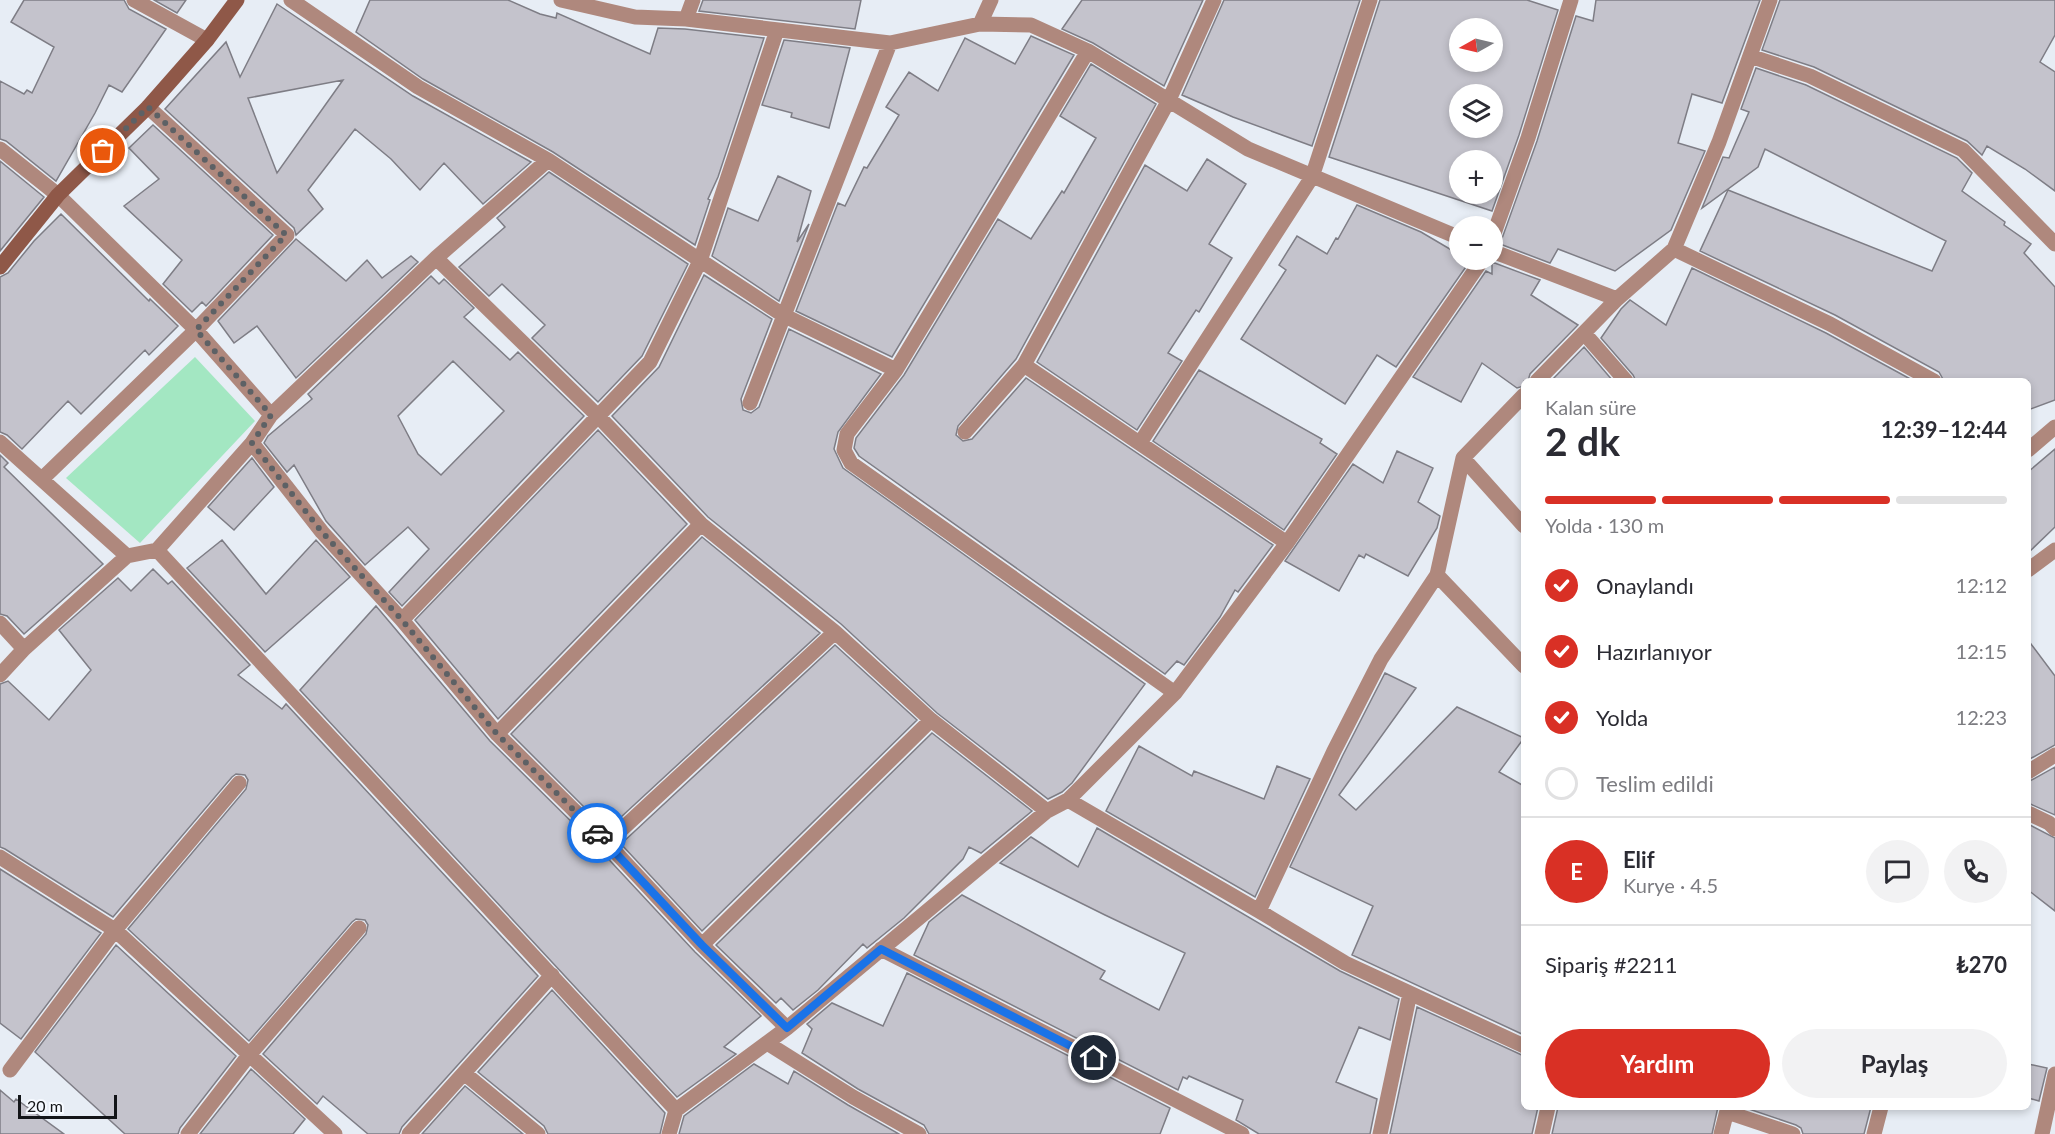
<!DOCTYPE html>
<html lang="tr">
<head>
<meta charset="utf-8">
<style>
	body { margin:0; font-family:Lato,sans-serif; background:#f2f2f3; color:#2b2b33; height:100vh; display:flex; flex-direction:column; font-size:22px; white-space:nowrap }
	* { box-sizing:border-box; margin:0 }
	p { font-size:20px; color:#7c7c81 }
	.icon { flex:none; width:33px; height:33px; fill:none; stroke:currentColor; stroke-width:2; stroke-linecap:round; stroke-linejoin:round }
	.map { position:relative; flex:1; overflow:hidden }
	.sheet { position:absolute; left:1521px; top:378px; width:510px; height:732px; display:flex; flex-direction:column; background:#fff; border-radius:9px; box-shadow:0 3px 9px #0003 }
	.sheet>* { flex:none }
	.needle { width:39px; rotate:262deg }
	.controls { position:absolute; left:1449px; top:18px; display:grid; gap:12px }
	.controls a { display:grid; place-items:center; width:54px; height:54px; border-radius:50%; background:#fff; box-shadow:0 3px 9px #0003; font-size:30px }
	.scale { position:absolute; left:18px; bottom:15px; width:99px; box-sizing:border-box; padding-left:6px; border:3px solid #131518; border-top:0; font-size:16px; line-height:21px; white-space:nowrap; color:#131518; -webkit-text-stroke:4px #f6faff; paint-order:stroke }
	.pin { position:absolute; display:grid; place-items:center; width:51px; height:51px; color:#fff; margin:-26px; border:3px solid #fff; border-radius:50%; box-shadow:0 2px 6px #0007 }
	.courier { position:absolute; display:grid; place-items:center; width:60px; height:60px; margin:-30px; border:4px solid #1a73e8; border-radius:50%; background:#fff; color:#222; box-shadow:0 2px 8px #0007 }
	.headline em { font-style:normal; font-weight:700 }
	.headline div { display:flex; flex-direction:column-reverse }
	.headline { display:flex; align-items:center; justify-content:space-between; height:102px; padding:0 24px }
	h1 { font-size:39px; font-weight:700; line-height:45px }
	.bar { display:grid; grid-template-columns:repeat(4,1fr); gap:9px 6px; align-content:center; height:72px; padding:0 24px }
	.bar i { height:8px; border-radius:4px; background:#e1e1e2 }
	.bar .on { background:#d93025 }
	.bar p { grid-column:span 4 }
	.line { display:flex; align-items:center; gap:15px; padding:0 24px; border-top:2px solid #e1e1e2 }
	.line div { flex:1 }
	.round { display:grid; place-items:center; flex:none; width:63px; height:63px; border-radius:32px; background:#f2f2f3 }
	ol { padding:0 24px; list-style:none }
	li { display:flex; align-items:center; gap:18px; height:66px }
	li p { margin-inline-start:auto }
	li .icon { padding:6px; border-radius:50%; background:#d93025; color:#fff; stroke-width:4 }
	li:last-child { color:#7c7c81 }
	li i { width:33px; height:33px; border:3px solid #e1e1e2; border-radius:50% }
	.cta { display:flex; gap:12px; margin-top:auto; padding:12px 24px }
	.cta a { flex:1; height:69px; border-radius:36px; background:#d93025; color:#fff; font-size:24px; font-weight:700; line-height:69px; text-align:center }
	.cta a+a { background:#f2f2f3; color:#2b2b33 }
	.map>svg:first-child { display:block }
</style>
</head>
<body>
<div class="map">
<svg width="2055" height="1134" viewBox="0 0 2055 1134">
	<rect width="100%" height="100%" fill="#e7edf5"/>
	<path fill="#a3e7c2" d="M 195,357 L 255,421 L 140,543 L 66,478 Z"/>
	<path fill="#c4c3cc" stroke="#7e7d85" stroke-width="1.5" fill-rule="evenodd" d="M 24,0 L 124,0 L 129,9 L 166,29 L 122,92 L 109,85 L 95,113 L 56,181 L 6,141 L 0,139 L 0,81 L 24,94 L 27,90 L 32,93 L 54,47 L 11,22 Z
		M 154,0 L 186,0 L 177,13 Z
		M 370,0 L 508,0 L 540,14 L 556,18 L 557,13 L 650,54 L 658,28 L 685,29 L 764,38 L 718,177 L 708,199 L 710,200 L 695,245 L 553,152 L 423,79 L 356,32 Z
		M 703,0 L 861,0 L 855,29 L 699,11 Z
		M 1082,0 L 1203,0 L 1164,86 L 1093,43 L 1062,29 Z
		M 1224,0 L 1360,0 L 1312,146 L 1233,117 L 1182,95 Z
		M 1380,0 L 1527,0 L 1558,10 L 1519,135 L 1492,211 L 1329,157 ZM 1460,28 L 1492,28 L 1492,62 L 1460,62 ZM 1460,94 L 1492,94 L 1492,128 L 1460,128 ZM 1460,160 L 1492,160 L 1492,194 L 1460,194 Z
		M 1596,0 L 1760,0 L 1722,103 L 1692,94 L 1678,143 L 1705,151 L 1671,230 L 1615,271 L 1558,249 L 1550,263 L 1500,244 L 1537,141 L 1576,16 L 1593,21 Z
		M 1780,0 L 2055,0 L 2055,35 L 2040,62 L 2055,72 L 2055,191 L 2025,169 L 1987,146 L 1982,155 L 1967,141 L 1814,67 L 1762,50 Z
		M 277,4 L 413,96 L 531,162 L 483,204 L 444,163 L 420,190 L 391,159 L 355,129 L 308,190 L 323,209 L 296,235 L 294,228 L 165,109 L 226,42 L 240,77 ZM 343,80 L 277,173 L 248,98 Z
		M 1031,36 L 1074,55 L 892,357 L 796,311 L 838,203 L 845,206 L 864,167 L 867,168 L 899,115 L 886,107 L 909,72 L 938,91 L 965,38 L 1015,64 Z
		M 784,40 L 850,48 L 829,128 L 791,117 L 792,113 L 762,105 Z
		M 1091,64 L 1156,104 L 1016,359 L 958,426 L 956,435 L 963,441 L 972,439 L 1026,378 L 1273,545 L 1238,592 L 1235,590 L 1220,617 L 1184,665 L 1177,661 L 1165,674 L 859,456 L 854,448 L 856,438 L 904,375 L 998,219 L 1031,239 L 1062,191 L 1064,193 L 1096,138 L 1060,116 Z
		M 1756,68 L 1806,85 L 1957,158 L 1972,173 L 1962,191 L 2005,222 L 2004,225 L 2031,244 L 2024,253 L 2055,287 L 2055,400 L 2028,410 L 2028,381 L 1944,381 L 1939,372 L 1835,315 L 1700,251 L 1728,190 L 1932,271 L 1946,241 L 1765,149 L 1758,167 L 1702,208 L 1723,157 L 1729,158 L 1749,112 L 1741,109 Z
		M 153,125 L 273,235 L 206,306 L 202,302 L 192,312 L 163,284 L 182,260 L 124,206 L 159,179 L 129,148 Z
		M 1207,159 L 1246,184 L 1209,244 L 1232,258 L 1199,312 L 1196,310 L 1168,353 L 1182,361 L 1137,430 L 1037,362 L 1145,165 L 1187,191 Z
		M 0,161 L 44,197 L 0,251 Z
		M 549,172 L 688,264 L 642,356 L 598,402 L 532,338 L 545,325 L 502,284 L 489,296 L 459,267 L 505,227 L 497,218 Z
		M 778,176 L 811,191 L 797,242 L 809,224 L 779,301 L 712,256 L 728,208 L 758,221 Z
		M 1357,205 L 1421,232 L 1460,255 L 1460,260 L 1470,261 L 1396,367 L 1377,355 L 1345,404 L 1241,339 L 1286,270 L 1279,265 L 1297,236 L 1327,254 L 1336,238 L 1338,239 Z
		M 61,214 L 149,301 L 150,299 L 178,326 L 149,355 L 145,350 L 81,414 L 68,401 L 22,449 L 7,435 L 0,432 L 0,277 L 8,273 L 34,241 Z
		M 296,239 L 346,281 L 367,260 L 382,278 L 411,256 L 418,262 L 296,378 L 257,326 L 234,343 L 218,321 Z
		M 1492,262 L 1540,280 L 1531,295 L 1578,325 L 1530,374 L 1528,381 L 1524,381 L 1524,386 L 1517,388 L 1482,363 L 1461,402 L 1413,377 L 1486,271 L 1492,274 Z
		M 1692,268 L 1826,333 L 1914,381 L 1636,381 L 1633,375 L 1601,338 L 1621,309 L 1630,300 L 1666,325 Z
		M 704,275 L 772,319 L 741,399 L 743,410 L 751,413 L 759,407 L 789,329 L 881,374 L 838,432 L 834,449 L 843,468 L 1145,684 L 1072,783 L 1062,792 L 1048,799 L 937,713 L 841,624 L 708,517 L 612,416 L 659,367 Z
		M 431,276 L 439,284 L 444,279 L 474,308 L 464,317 L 510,360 L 518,352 L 584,416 L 402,606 L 389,592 L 429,549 L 408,527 L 365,565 L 326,521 L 294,465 L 287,472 L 264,443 L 268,436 L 312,399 L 308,394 ZM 453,361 L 504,411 L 441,475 L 418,454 L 398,416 Z
		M 1584,347 L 1613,381 L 1551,381 Z
		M 1199,370 L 1322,439 L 1320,443 L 1337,454 L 1284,530 L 1153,441 Z
		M 598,430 L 687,524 L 498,719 L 415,620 Z
		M 2055,449 L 2055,527 L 2028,553 L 2028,472 Z
		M 1397,451 L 1433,468 L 1418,502 L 1440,516 L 1437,528 L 1408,576 L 1366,554 L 1364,558 L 1359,555 L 1339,591 L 1285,561 L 1353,464 L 1383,483 Z
		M 0,455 L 8,463 L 4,467 L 103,564 L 24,634 L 7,616 L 0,614 Z
		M 252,458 L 274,487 L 234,530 L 208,507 Z
		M 702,537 L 820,633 L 607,830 L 511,734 Z
		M 222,540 L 266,594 L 316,540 L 350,577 L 265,652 L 187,568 Z
		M 153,569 L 168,584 L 172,581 L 250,665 L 238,675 L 282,709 L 286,704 L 538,976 L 402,1127 L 399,1134 L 368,1134 L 323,1096 L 317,1104 L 263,1054 L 366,934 L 368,925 L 365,920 L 356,919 L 352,922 L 249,1041 L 128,929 L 246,789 L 248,780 L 245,775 L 236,774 L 232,777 L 113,917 L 5,849 L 0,847 L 0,684 L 8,681 L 49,720 L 91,670 L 59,630 L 118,578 L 131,591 Z
		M 376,606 L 490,741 L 600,850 L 695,952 L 761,1016 L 724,1047 L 736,1054 L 677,1097 L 300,690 Z
		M 2028,640 L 2055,676 L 2055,745 L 2028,760 Z
		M 835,645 L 917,720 L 702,931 L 621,844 Z
		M 1385,673 L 1416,688 L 1339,795 L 1356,810 L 1457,707 L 1524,738 L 1499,772 L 1524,786 L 1524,1035 L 1352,955 L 1373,906 L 1290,867 L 1343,755 Z
		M 932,733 L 1032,811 L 981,853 L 969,847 L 963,859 L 904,918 L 867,948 L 863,944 L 818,990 L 793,1010 L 781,998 L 776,1003 L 716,945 Z
		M 1139,746 L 1192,776 L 1194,771 L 1264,799 L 1277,766 L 1310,779 L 1255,897 L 1106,811 Z
		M 2055,767 L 2055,815 L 2028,803 L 2028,782 Z
		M 2028,824 L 2055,838 L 2055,911 L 2028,890 Z
		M 1097,828 L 1340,971 L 1399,999 L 1390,1040 L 1359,1027 L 1336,1082 L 1377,1099 L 1370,1134 L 1259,1134 L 1236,1120 L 1243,1100 L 1189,1076 L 1187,1079 L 1183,1077 L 1178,1090 L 914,955 L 929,922 L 962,895 L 1105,971 L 1100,979 L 1159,1010 L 1185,953 L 1105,915 L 1000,863 L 1031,837 L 1078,867 Z
		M 0,869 L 101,933 L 21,1039 L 0,1023 Z
		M 116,945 L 236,1056 L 180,1128 L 178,1134 L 125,1134 L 35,1052 Z
		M 907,973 L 1170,1108 L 1160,1134 L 929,1134 L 924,1125 L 858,1089 L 802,1053 L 812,1029 L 807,1024 L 832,1003 L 883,1026 Z
		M 552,990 L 665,1113 L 660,1134 L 548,1134 L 544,1126 L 478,1072 Z
		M 1417,1007 L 1524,1056 L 1524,1107 L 1538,1107 L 1532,1134 L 1390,1134 Z
		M 754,1064 L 788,1084 L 794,1071 L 848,1105 L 899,1134 L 679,1134 L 684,1116 Z
		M 2028,1064 L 2047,1068 L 2039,1101 L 2028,1098 Z
		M 251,1069 L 305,1119 L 293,1134 L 200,1134 Z
		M 465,1086 L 523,1134 L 422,1134 Z
		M 0,1090 L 14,1102 L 16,1099 L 64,1134 L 0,1134 Z
		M 1558,1107 L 1718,1107 L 1712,1134 L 1552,1134 Z
		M 1743,1107 L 1871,1107 L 1864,1134 L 1803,1134 L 1801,1128 L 1796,1125 Z"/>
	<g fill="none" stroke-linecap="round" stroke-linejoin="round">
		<path stroke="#af887d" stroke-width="15" d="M 134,0 L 207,40
			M 291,0 L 418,87 L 548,160 L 783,315 L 896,370
			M 561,0 L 635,17 L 686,19 L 890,43 L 980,24 L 1031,25 L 1088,51 L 1248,149 L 1460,238
			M 686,19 L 693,0
			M 980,24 L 991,0
			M 1088,51 L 896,370 L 847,434 L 844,450 L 851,463 L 1175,693
			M 1750,56 L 1810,76 L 1963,150 L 2055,244
			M 0,149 L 58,195 L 196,330 L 271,415
			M 1492,239 L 1528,138 L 1571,0
			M 1674,249 L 1830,324 L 1934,381
			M 1492,251 L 1617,299
			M 436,258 L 599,417 L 701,524 L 835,632 L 931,720 L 1047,811
			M 1584,333 L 1626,381
			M 1024,365 L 1287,543
			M 1537,381 L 1617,299 L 1674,249 L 1719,142 L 1770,0
			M 750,403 L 890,43
			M 965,432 L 1024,365 L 1169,100 L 1214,0
			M 0,442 L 127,556
			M 252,443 L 322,532 L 402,620 L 497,734 L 607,843 L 702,945 L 787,1028
			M 1140,443 L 1312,177 L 1370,0
			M 2028,450 L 2055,427
			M 1463,458 L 1524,526
			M 42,479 L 196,330 L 287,235 L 148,107
			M 157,550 L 676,1110
			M 2028,570 L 2055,550
			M 1437,575 L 1524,666
			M 402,620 L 650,362 L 700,261 L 777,30
			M 0,623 L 24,649
			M 0,675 L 24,649 L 127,556 L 157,550 L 252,443 L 271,415 L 436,258 L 548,160
			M 497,734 L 701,524
			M 2028,772 L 2055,755
			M 1068,800 L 1259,911 L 1345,963 L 1524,1046
			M 2028,813 L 2049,823 L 2055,829
			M 607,843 L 835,632
			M 0,857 L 115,930 L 335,1134
			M 1259,911 L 1334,751 L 1381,659 L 1437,575 L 1463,458 L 1524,395
			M 702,945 L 931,720
			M 881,949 L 1242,1134
			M 767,1043 L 853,1097 L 919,1134
			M 10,1070 L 115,930 L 239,783
			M 464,1073 L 538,1134
			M 1727,1112 L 1793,1134
			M 188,1134 L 249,1055 L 359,928
			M 409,1134 L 552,975
			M 669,1134 L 676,1110 L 787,1028 L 1047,811 L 1068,800 L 1175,693 L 1287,543 L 1482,260
			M 1380,1134 L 1410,993
			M 1542,1134 L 1548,1107
			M 1721,1134 L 1728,1107
			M 1874,1134 L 1881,1107
			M 2042,1134 L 2055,1074"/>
		<path stroke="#8f5848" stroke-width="15" d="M 0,267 L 58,195 L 148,107 L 207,40 L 237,0"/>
	</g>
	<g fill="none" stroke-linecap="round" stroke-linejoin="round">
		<path stroke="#5d6165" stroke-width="6" stroke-dasharray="0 10.8" d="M 103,151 L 148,107 L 286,235 L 196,330 L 271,415 L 252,443 L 322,532 L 402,620 L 497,734 L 597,833"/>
		<path stroke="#1a73e8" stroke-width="8" d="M 597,833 L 702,945 L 787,1028 L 881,949 L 1094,1058"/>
	</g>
</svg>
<div class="controls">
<a><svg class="needle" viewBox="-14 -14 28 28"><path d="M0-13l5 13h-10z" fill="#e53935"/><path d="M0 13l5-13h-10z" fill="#7c7c81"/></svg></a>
<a><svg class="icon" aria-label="layers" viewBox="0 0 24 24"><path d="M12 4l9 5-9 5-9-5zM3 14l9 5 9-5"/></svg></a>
<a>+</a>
<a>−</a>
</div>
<div class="scale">20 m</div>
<div class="pin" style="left:103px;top:151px;background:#ea580c"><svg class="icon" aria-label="bag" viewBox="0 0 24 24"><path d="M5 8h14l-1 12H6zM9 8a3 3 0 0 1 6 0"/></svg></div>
<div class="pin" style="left:1094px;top:1058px;background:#1f2937"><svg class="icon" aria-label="home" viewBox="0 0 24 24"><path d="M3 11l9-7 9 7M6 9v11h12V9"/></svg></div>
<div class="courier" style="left:597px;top:833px"><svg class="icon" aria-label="car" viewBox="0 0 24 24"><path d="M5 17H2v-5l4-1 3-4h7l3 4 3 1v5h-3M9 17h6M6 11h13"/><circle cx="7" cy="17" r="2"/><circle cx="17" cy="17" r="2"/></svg></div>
<section class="sheet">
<div class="headline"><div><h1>2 dk</h1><p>Kalan süre</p></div><em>12:39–12:44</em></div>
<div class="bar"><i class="on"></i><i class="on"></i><i class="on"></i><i></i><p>Yolda · 130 m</p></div>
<ol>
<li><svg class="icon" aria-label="check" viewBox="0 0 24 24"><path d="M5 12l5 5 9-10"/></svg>Onaylandı<p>12:12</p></li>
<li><svg class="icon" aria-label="check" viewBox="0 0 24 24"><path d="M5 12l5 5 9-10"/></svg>Hazırlanıyor<p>12:15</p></li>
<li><svg class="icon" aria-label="check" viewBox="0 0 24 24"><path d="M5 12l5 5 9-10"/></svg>Yolda<p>12:23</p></li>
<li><i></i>Teslim edildi</li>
</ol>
<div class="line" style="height:108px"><b class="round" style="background:#d93025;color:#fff">E</b><div><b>Elif</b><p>Kurye · 4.5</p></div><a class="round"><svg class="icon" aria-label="chat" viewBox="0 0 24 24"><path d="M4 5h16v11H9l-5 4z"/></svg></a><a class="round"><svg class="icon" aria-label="phone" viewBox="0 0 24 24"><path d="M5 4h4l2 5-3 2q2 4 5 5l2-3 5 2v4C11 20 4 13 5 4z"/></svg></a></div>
<div class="line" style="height:78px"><div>Sipariş #2211</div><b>₺270</b></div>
<div class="cta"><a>Yardım</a><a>Paylaş</a></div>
</section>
</div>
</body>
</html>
